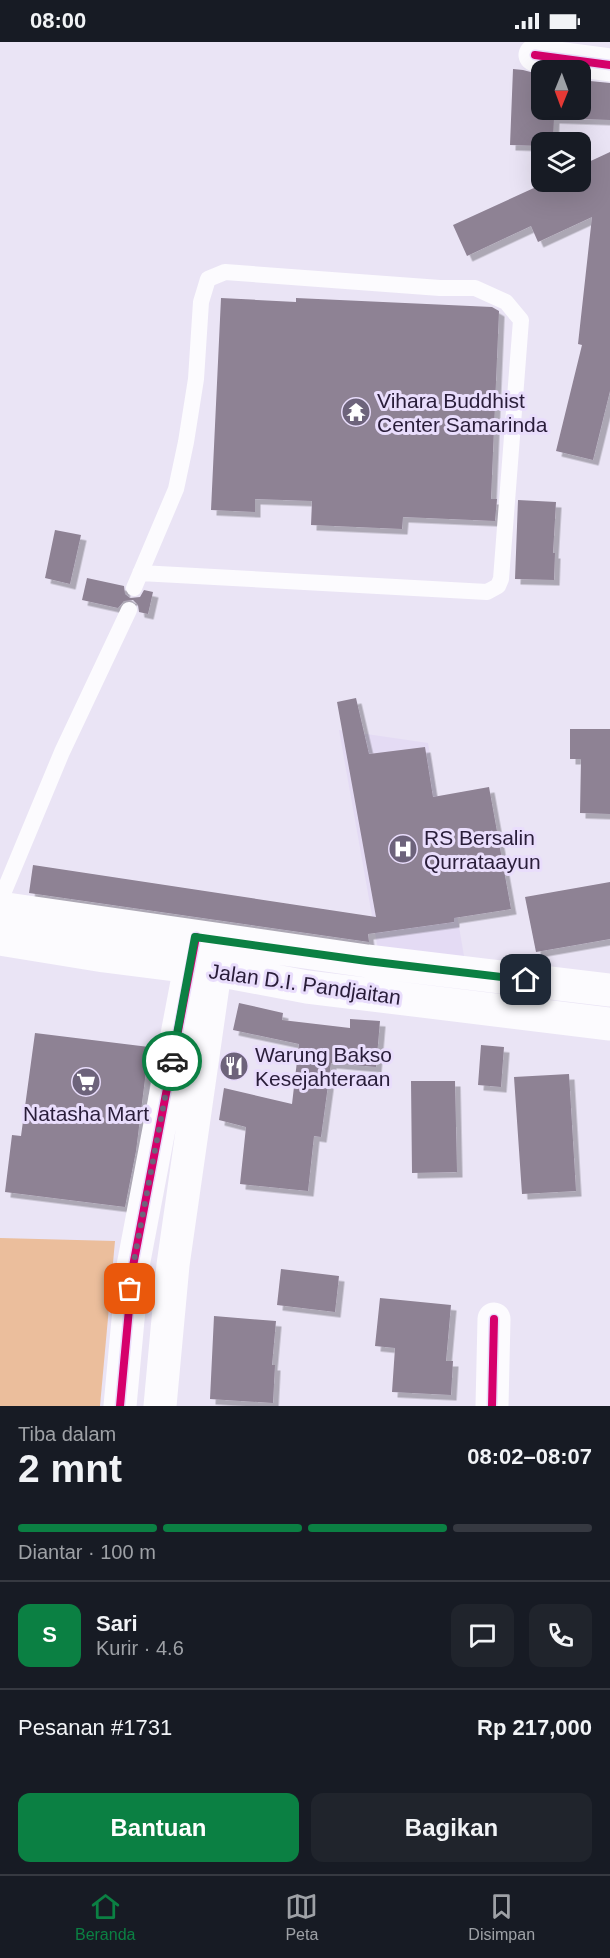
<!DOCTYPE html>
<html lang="id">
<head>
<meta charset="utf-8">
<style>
	body { margin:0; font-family:Helvetica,sans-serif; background:#20242c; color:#f1f3f6; height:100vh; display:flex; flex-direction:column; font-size:22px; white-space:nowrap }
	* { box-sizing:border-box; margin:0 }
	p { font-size:20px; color:#9ea1a6 }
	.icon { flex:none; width:33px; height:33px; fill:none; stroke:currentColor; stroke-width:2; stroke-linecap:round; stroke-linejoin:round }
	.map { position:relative; height:1364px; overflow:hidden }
	.panel { display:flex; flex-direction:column; background:#171b24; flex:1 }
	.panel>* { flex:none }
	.needle { width:39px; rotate:181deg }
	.buttons { position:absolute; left:531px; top:18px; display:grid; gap:12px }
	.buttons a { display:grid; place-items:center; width:60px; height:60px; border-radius:12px; background:#171b24; box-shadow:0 6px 24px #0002; font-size:30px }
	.pin { position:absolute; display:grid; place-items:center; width:51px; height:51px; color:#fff; margin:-26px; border-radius:12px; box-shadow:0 3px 9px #0006 }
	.courier { position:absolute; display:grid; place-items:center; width:60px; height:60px; margin:-30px; border:4px solid #0b8043; border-radius:50%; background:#fff; color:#222; box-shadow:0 2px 8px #0007 }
	.overview em { font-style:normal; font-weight:700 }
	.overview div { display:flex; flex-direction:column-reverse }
	.overview { display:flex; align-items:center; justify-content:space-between; height:102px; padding:0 18px }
	h1 { font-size:39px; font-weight:700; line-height:45px }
	.bar { display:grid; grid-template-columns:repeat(4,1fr); gap:9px 6px; align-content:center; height:72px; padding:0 18px }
	.bar i { height:8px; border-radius:4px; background:#363941 }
	.bar .selected { background:#0b8043 }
	.bar p { grid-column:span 4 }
	.line { display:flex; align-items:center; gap:15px; padding:0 18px; border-top:2px solid #363941 }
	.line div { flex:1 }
	.round { display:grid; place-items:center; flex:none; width:63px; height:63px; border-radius:12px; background:#20242c }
	.button { display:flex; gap:12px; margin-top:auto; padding:12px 18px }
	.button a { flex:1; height:69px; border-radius:12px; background:#0b8043; color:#fff; font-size:24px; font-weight:700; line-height:69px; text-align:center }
	.button a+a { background:#20242c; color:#f1f3f6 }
	.status { display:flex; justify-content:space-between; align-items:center; height:42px; padding:0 30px; background:#171b24; direction:ltr }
	.status svg { height:16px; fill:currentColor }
	.menu { display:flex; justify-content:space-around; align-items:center; height:84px; border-top:2px solid #363941; background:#171b24; font-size:16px; color:#9ea1a6 }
	.menu a { display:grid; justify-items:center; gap:3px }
	.menu .selected { color:#0b8043 }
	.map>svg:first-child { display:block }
</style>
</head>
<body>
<div class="status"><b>08:00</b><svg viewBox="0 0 49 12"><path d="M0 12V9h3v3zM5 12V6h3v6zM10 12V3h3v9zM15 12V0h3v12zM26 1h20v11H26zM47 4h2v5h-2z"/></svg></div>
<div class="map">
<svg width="610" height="1364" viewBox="0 0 610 1364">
	<defs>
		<filter id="shadow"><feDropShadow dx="5.5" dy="5.5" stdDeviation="0" flood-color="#0004"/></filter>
	</defs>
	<rect width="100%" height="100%" fill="#eae4f5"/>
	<path fill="#e4dbf4" d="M 339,688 L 428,701 L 465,920 L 379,913 Z"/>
	<path fill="#ebbe9c" d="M 0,1196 L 115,1199 L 100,1364 L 0,1364 Z"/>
	<path fill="#8e8294" filter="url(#shadow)" d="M 513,27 L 523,28 L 542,33 L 542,68 L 580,68 L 580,38 L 610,41 L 610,78 L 554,76 L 553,100 L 542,100 L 542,104 L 510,103 Z
		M 610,110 L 610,349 L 593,418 L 556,409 L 582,303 L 578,302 L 592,175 L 538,200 L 531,184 L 467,214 L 453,183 L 547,140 L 580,140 L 580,124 Z
		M 221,256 L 296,260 L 296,256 L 492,265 L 499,269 L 491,457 L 497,457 L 495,479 L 403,475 L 402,487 L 311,483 L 312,459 L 255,457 L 255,470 L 211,468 Z
		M 518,458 L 556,460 L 553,511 L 555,511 L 554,538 L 515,537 Z
		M 55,488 L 81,493 L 70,542 L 45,536 Z
		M 87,536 L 124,544 L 125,552 L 130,556 L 140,555 L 144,548 L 153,550 L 148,572 L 139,570 L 138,563 L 133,558 L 124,559 L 118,566 L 82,558 Z
		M 356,656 L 369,712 L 425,705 L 433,755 L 489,745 L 511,867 L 454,876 L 454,880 L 368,892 L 369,900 L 29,851 L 33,823 L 376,875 L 337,660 Z
		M 570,687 L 610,687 L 610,772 L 580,771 L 581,717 L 570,717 Z
		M 610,840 L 610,897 L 536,910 L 525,855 Z
		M 239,961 L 283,971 L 282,978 L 350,986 L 350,977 L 380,979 L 376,1025 L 331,1021 L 321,1095 L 314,1094 L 308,1149 L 240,1142 L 246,1085 L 219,1078 L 224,1046 L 292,1062 L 299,1002 L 233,988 Z
		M 35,991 L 149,1005 L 136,1109 L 125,1165 L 5,1150 L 12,1093 L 21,1094 Z
		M 481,1003 L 504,1005 L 501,1045 L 478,1043 Z
		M 569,1032 L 576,1149 L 522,1152 L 514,1035 Z
		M 411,1039 L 455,1039 L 457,1130 L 412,1131 Z
		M 281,1227 L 339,1234 L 335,1270 L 277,1263 Z
		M 380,1256 L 451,1263 L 446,1319 L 453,1319 L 451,1353 L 392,1350 L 395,1306 L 375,1304 Z
		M 214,1274 L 276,1279 L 272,1323 L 275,1323 L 273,1361 L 210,1357 Z"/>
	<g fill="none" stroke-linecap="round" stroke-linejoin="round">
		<path stroke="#fcfbfe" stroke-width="16" d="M 134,546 L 176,447 L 186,400 L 196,337 L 201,260 L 208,237 L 225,230 L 440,246 L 475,246 L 506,260 L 521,278 L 501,537 L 498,544 L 487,550 L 140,531
			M 0,859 L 62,710 L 129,568"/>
		<path stroke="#fcfbfe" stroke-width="33" d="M 535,13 L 610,23
			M 120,1364 L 133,1224 L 195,898
			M 160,1364 L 173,1223 L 219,902
			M 492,1364 L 494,1277"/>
		<path stroke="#fcfbfe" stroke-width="33" d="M 0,866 L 367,919 L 610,948
			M 0,897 L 104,914 L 222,929 L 307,945 L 610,982"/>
		<g stroke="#e9ddfc" stroke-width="11">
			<path id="cycleway" d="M 535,13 L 610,23
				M 120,1364 L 133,1224 L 196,895
				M 492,1364 L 494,1277"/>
		</g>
		<use href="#cycleway" stroke="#d6006c" stroke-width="8"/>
	</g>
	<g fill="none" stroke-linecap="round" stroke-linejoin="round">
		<path stroke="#6d637b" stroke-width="6" stroke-dasharray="0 10.8" d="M 130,1247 L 133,1224 L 172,1019"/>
		<path stroke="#0b8043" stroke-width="8" d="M 172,1019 L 195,895 L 367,919 L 526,938"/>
	</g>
	<defs>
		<g id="temple-disc" transform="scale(1.5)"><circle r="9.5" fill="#6d637b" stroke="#e9ddfc"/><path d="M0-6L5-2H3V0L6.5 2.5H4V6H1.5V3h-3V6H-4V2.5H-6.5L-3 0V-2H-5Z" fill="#fff"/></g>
		<g id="hospital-disc" transform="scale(1.5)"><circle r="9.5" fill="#6d637b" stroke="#e9ddfc"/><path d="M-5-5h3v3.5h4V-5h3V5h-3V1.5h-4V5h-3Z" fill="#fff"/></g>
		<g id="restaurant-disc" transform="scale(1.5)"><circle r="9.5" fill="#6d637b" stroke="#e9ddfc"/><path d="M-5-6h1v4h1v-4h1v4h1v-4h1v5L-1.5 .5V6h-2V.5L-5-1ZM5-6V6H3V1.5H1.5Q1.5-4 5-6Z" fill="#fff"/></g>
		<g id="supermarket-disc" transform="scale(1.5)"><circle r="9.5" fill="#6d637b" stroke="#e9ddfc"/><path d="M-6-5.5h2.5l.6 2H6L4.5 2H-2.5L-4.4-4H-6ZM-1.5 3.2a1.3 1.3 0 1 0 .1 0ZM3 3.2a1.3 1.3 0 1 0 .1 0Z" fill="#fff"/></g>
	</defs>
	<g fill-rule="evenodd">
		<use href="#temple-disc" x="356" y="370"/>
		<use href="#hospital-disc" x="403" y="807"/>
		<use href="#restaurant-disc" x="234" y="1024"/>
		<use href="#supermarket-disc" x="86" y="1040"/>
	</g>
	<g text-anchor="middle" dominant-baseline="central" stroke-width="6" stroke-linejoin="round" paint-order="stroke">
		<g font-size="21" fill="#291d39" stroke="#e9ddfc" text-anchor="start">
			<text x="377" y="358">Vihara Buddhist<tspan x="377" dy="24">Center Samarinda</tspan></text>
			<text x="424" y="795">RS Bersalin<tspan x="424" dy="24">Qurrataayun</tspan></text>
			<text x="255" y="1012">Warung Bakso<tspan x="255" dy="24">Kesejahteraan</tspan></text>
			<text x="86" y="1071" text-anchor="middle">Natasha Mart</text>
		</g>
		<g font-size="21" fill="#291d39" stroke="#e9ddfc">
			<text transform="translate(305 942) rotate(8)">Jalan D.I. Pandjaitan</text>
		</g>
	</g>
</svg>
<div class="buttons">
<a><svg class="needle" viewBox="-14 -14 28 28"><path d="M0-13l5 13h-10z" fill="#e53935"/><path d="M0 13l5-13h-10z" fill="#9ea1a6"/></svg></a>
<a><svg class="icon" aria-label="layers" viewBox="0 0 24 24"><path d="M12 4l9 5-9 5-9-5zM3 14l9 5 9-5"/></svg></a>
</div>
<div class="pin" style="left:130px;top:1247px;background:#ea580c"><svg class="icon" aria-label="bag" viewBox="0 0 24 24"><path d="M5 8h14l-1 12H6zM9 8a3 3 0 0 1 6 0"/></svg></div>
<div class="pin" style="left:526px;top:938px;background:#1f2937"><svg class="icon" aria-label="home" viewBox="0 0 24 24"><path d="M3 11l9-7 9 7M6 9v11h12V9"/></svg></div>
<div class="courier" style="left:172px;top:1019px"><svg class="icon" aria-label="car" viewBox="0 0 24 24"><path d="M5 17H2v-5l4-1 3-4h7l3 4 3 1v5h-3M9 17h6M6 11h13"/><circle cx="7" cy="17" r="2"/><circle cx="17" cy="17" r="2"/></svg></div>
</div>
<section class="panel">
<div class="overview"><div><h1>2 mnt</h1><p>Tiba dalam</p></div><em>08:02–08:07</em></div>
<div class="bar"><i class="selected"></i><i class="selected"></i><i class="selected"></i><i></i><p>Diantar · 100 m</p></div>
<div class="line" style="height:108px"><b class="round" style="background:#0b8043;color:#fff">S</b><div><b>Sari</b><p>Kurir · 4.6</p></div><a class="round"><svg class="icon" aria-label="chat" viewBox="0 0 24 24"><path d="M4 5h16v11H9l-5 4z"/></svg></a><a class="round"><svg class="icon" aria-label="phone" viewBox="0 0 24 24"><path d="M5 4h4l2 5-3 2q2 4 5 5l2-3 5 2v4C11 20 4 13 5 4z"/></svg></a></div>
<div class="line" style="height:78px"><div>Pesanan #1731</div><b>Rp 217,000</b></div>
<div class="button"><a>Bantuan</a><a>Bagikan</a></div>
</section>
<nav class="menu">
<a class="selected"><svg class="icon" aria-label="home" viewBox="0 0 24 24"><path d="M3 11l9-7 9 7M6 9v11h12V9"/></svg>Beranda</a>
<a><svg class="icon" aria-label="map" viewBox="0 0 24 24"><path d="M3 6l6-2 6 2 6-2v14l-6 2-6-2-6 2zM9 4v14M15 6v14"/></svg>Peta</a>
<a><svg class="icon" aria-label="saved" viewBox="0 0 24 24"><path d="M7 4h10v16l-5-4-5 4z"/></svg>Disimpan</a>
</nav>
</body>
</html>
